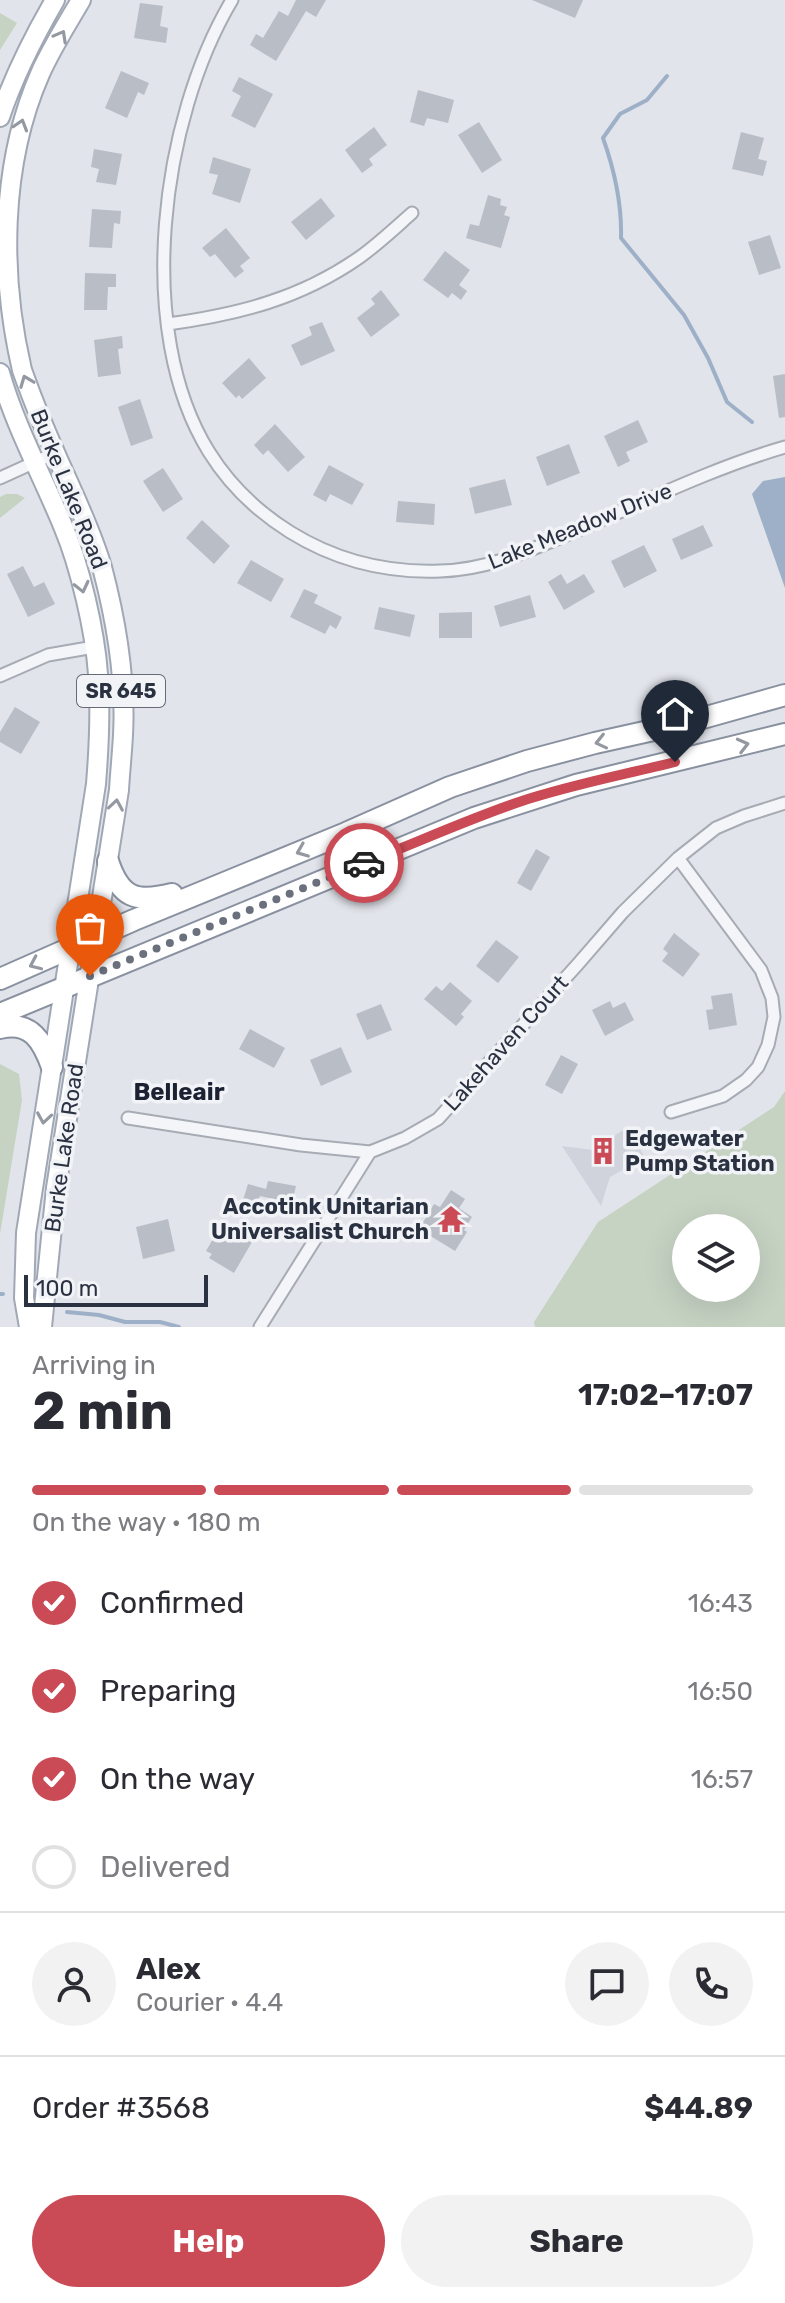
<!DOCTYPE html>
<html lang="en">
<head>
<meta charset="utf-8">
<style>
	body { margin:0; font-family:Rubik,sans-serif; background:#f2f2f3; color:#2b2b33; height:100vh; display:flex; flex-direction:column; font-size:30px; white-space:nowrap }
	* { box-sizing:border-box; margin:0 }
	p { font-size:26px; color:#7c7c81 }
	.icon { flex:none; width:44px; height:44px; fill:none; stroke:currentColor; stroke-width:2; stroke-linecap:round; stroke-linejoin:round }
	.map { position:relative; height:1327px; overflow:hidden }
	.drawer { display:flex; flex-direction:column; background:#fff; flex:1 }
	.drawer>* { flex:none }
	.tools { position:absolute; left:672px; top:1214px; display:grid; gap:16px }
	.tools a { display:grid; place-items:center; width:88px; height:88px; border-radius:50%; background:#fff; box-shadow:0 8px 32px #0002; font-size:40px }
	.scale { position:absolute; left:24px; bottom:20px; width:184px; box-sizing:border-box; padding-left:8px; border:4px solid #2a3141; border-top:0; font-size:22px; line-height:28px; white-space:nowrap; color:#2a3141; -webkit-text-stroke:6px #f1f3f7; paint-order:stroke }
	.pin { position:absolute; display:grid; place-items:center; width:68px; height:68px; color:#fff; margin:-82px -34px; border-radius:50% 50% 50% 0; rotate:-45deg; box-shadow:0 0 8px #0007 }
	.pin .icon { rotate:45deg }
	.courier { position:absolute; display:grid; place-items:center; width:80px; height:80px; margin:-40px; border:6px solid #ca4b56; border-radius:50%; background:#fff; color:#222; box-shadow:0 2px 10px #0007 }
	.summary em { font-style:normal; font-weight:700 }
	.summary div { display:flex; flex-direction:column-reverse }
	.summary { display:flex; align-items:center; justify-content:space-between; height:136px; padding:0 32px }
	h1 { font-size:52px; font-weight:700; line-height:60px }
	.bar { display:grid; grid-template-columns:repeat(4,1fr); gap:12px 8px; align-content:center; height:96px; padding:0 32px }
	.bar i { height:10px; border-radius:6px; background:#e1e1e2 }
	.bar .current { background:#ca4b56 }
	.bar p { grid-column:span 4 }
	.line { display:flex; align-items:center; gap:20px; padding:0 32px; border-top:2px solid #e1e1e2 }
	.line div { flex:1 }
	.round { display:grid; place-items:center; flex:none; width:84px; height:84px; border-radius:42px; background:#f2f2f3 }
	ol { padding:0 32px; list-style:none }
	li { display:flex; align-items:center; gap:24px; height:88px }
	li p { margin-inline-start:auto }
	li .icon { padding:8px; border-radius:50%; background:#ca4b56; color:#fff; stroke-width:4 }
	li:last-child { color:#7c7c81 }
	li i { width:44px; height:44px; border:4px solid #e1e1e2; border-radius:50% }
	.button { display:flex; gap:16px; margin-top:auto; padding:16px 32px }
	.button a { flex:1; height:92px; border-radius:48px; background:#ca4b56; color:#fff; font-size:32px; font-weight:700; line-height:92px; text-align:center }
	.button a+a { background:#f2f2f3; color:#2b2b33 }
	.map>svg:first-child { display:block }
</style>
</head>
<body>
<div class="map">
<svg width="785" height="1327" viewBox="0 0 785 1327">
	<rect width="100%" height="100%" fill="#e1e4ea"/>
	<path fill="#d0d3db" d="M 626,1128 L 645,1157 L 610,1177 L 601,1206 L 562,1146 L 593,1150 Z"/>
	<path fill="#c6d3c3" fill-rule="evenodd" d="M 0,13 L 17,23 L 0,50 Z
		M 6,494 L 17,494 L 25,498 L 0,518 L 0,497 Z
		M 0,1064 L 19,1074 L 22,1100 L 0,1234 Z
		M 785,1091 L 785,1327 L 535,1327 L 534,1322 L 598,1222 L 774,1107 ZM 686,1228 L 746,1228 L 746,1288 L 686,1288 Z"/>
	<path fill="#9eb0c8" d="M 785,477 L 785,588 L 752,494 L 763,481 Z"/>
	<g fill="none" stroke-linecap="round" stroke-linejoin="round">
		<path stroke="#9eb0c8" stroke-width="4" d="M 667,76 L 647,100 L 620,114 L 603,138 C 614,169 622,204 621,238 L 684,315 L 708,358 L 727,402 L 752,422
			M 0,1294 L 3,1294
			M 67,1312 L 99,1315 L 125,1322 L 160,1322 L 179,1327"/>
	</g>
	<path fill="#b9bdc6" d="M 296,0 L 326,0 L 316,17 L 306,11 L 276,61 L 250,45 L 256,34 L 263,38 L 279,11 L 288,16 Z
		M 532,0 L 583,0 L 575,18 Z
		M 140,3 L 163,6 L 160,26 L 168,28 L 166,43 L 134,38 Z
		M 121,71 L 149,83 L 144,95 L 138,92 L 127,118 L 105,108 Z
		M 239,77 L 273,94 L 255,128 L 231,116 L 241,96 L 232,91 Z
		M 418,90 L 454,100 L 448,123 L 427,118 L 424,126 L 410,122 Z
		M 479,122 L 502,160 L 482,173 L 458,135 Z
		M 374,127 L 387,145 L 369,159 L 373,165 L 362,173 L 345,150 Z
		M 741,132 L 764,138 L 758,159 L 767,161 L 763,176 L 732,169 Z
		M 94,149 L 122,154 L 116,185 L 96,182 L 99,169 L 91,167 Z
		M 213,157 L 251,169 L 240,203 L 212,194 L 218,175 L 209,173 Z
		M 488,195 L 501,199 L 500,205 L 507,207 L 504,215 L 510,217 L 501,248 L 466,238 L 470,224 L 479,226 Z
		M 321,198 L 335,216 L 306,240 L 291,222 Z
		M 92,209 L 121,211 L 120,224 L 114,223 L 112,248 L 89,247 Z
		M 226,228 L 250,258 L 240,266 L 244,271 L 235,278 L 215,254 L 210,257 L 202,248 Z
		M 770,235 L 781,268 L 759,275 L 748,242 Z
		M 445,251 L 470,270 L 459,285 L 467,291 L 461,300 L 452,293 L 448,298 L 423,280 Z
		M 85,273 L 116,274 L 116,287 L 108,287 L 107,310 L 84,310 Z
		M 381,290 L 400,315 L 371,337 L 357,318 L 375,304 L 371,299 Z
		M 322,322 L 335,351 L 301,366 L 291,345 L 312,335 L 309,327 Z
		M 122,336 L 123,348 L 118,349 L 121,374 L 98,377 L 94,340 Z
		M 249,358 L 266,378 L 242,399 L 239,395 L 236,398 L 222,383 Z
		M 785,374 L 785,417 L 779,418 L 773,376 Z
		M 140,399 L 153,438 L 131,446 L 118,407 Z
		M 638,420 L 648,442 L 626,452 L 630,461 L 618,467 L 604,436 Z
		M 275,424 L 305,457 L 288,472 L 268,450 L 263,455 L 254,445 Z
		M 569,444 L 580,473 L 547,486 L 536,457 Z
		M 329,465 L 364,484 L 352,505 L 330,494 L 326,502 L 313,495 Z
		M 163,468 L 183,499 L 163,512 L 143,481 Z
		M 505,479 L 512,505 L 475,514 L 469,488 Z
		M 398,501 L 435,504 L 434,525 L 396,522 Z
		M 202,520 L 230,546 L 214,564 L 186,538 Z
		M 703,525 L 713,546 L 681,560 L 672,539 Z
		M 644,545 L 657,571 L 624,588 L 611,561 Z
		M 251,560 L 284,579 L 271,602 L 237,583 Z
		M 23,566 L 34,587 L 44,582 L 55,604 L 28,617 L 7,574 Z
		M 561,574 L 567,584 L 584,574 L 595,592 L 564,610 L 548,582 Z
		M 304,589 L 318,595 L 314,603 L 342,617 L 336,629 L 330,625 L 325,634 L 290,617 Z
		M 530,595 L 536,617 L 500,627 L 494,606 Z
		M 379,607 L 415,615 L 410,637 L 374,629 Z
		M 472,612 L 472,638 L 439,638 L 439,613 Z
		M 15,707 L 40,722 L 21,754 L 0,742 L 0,732 Z
		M 536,849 L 550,857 L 531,891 L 517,883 Z
		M 674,933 L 700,954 L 683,977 L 662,961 L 668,953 L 663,949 Z
		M 496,940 L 519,957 L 498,983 L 476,966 Z
		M 450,982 L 472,1001 L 461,1014 L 464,1017 L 456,1026 L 424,999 L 436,986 L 442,991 Z
		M 732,993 L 737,1025 L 709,1030 L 706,1010 L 713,1009 L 711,996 Z
		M 610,1001 L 613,1008 L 625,1002 L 634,1020 L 605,1036 L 592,1010 Z
		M 381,1004 L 392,1030 L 367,1040 L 356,1014 Z
		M 250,1029 L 285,1048 L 274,1068 L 239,1049 Z
		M 341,1047 L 352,1072 L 321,1086 L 310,1060 Z
		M 561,1055 L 578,1064 L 562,1094 L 545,1085 Z
		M 268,1181 L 296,1186 L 292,1203 L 260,1196 L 257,1204 L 243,1200 L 248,1184 L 266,1189 Z
		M 451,1190 L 465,1199 L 459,1208 L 472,1217 L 464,1230 L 467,1232 L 455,1251 L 419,1229 L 434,1204 L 440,1207 Z
		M 168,1219 L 175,1251 L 143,1259 L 136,1227 Z
		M 217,1232 L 235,1243 L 240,1235 L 252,1242 L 234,1273 L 209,1258 L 212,1254 L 206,1251 Z"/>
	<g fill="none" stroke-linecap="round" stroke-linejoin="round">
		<g stroke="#a6abb4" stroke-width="15">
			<path id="street" d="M 232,0 C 161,119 133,330 209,452 C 229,484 258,512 290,532 C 335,560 386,573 440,571 C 491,570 537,547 583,528 C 650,499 716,467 785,447
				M 168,324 C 239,314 300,299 360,257 C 378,244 395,228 412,213
				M 0,478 L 55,453
				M 0,676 L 48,655 L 94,647
				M 671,1112 L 723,1096 L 746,1080 L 758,1067 L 768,1045 L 774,1017 L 772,998 L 761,970 L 678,858
				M 128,1118 L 301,1145 L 370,1152 L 405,1138 L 438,1119 L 578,964 L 623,912 L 678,858 L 716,828 L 744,816 L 785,803
				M 260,1327 L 370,1152"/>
		</g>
		<g stroke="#a1a8b5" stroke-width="22">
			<path id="primary" d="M 0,117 C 14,75 33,38 55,0
				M 0,373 C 15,426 42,475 63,526 C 80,566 95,631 98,674 C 101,711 99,747 96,784 L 26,1233 L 24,1298 L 29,1327
				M 42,1327 L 56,1188 L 119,790 C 120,772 122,754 123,735 C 126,680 116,620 102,567 C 93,536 79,506 66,477 C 50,442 35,407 22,370 C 0,276 0,165 40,74 C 51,49 67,24 81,0"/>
		</g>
		<g stroke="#8991a0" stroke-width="24">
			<path id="highway" d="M 108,861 C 120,898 136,903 172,894
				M 0,979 L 134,920 L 346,833 L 450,787 L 527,761 L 595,743 L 685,723 L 785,695
				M 0,1014 L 474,818 L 576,785 L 785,734
				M 0,1028 C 31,1020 43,1042 52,1067"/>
		</g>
		<use href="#street" stroke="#f4f5f8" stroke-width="11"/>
		<use href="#primary" stroke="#fff" stroke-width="18"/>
		<use href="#highway" stroke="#fff" stroke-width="20"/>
	</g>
	<defs><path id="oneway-chevron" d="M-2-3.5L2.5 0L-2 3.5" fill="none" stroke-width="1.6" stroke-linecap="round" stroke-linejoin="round" transform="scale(2)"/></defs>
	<g stroke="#9498a0">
		<use href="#oneway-chevron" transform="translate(61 36) rotate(-61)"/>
		<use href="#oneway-chevron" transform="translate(21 125) rotate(-73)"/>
		<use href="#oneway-chevron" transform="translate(26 381) rotate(-111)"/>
		<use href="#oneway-chevron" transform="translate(82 587) rotate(77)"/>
		<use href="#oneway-chevron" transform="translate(601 742) rotate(167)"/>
		<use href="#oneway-chevron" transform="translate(743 745) rotate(-14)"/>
		<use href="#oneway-chevron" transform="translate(116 805) rotate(-81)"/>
		<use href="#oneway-chevron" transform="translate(302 851) rotate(158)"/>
		<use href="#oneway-chevron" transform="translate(35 964) rotate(156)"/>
		<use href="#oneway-chevron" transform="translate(44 1118) rotate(99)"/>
	</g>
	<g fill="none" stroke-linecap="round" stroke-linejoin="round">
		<path stroke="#6a707c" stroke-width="8" stroke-dasharray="0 14.4" d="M 90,976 L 364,863"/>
		<path stroke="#ca4b56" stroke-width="10" d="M 364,863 C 416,843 466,820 519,802 C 570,785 623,775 675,762"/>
	</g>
	<defs>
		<g id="building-bare" transform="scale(2.16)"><path d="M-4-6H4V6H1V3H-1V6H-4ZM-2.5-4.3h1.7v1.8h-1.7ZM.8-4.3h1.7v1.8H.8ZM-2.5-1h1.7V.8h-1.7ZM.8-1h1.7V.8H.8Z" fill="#ca4b56" stroke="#f1f3f7" stroke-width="2.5" paint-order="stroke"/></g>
		<g id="temple-bare" transform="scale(2.16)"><path d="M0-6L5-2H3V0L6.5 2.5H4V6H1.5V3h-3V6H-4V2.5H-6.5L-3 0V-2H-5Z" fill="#ca4b56" stroke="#f1f3f7" stroke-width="2.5" paint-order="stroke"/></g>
	</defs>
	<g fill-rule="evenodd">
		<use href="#building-bare" x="603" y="1151"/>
		<use href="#temple-bare" x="451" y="1219"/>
	</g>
	<g text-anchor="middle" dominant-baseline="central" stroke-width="7" stroke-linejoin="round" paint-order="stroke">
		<rect fill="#f1f3f7" stroke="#666b78" stroke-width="2" x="77" y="675" width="88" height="32" rx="6"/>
		<g font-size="20" font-weight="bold" fill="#2a3141">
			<text x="121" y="691">SR 645</text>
		</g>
		<g font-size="22" fill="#2a3141" stroke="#f1f3f7">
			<text transform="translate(69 489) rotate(68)">Burke Lake Road</text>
			<text transform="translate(580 526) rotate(-22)">Lake Meadow Drive</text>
			<text transform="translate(506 1043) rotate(-48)">Lakehaven Court</text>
			<text transform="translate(64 1148) rotate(-82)">Burke Lake Road</text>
		</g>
		<g font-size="22" font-weight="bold" fill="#2a3141" stroke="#f1f3f7" text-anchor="start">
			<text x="625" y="1138">Edgewater<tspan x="625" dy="25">Pump Station</tspan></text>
			<text x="429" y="1206" text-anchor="end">Accotink Unitarian<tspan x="429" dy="25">Universalist Church</tspan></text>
		</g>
		<g font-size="24" font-weight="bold" fill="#1c2232" stroke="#f1f3f7">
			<text x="179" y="1092">Belleair</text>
		</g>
	</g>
</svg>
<div class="tools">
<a><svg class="icon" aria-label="layers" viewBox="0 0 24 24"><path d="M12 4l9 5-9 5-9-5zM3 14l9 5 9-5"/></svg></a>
</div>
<div class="scale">100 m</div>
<div class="pin" style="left:90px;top:976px;background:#ea580c"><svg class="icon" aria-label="bag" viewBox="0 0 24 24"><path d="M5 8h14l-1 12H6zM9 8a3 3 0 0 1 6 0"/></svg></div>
<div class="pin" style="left:675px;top:762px;background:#1f2937"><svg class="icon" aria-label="home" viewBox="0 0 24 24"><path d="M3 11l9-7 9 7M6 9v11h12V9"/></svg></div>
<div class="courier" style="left:364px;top:863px"><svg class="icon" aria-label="car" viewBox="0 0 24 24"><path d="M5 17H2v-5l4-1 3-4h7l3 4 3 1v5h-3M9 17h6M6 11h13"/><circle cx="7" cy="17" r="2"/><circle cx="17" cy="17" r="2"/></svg></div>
</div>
<section class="drawer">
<div class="summary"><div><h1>2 min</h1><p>Arriving in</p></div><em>17:02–17:07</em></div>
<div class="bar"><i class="current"></i><i class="current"></i><i class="current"></i><i></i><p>On the way · 180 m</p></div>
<ol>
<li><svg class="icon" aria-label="check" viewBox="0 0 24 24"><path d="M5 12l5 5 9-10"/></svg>Confirmed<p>16:43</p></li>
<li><svg class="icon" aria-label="check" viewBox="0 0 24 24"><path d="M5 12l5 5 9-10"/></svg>Preparing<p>16:50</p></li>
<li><svg class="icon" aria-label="check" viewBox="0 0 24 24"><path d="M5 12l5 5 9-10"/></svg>On the way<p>16:57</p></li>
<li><i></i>Delivered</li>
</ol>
<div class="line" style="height:144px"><a class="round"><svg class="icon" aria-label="person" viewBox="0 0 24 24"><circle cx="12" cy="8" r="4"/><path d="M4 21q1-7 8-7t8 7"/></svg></a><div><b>Alex</b><p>Courier · 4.4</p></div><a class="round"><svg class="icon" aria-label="chat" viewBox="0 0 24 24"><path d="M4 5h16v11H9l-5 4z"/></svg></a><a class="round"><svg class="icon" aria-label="phone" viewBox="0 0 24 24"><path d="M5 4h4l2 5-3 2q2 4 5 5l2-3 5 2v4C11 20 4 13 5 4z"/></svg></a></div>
<div class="line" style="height:104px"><div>Order #3568</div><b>$44.89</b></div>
<div class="button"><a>Help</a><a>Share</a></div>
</section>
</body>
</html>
